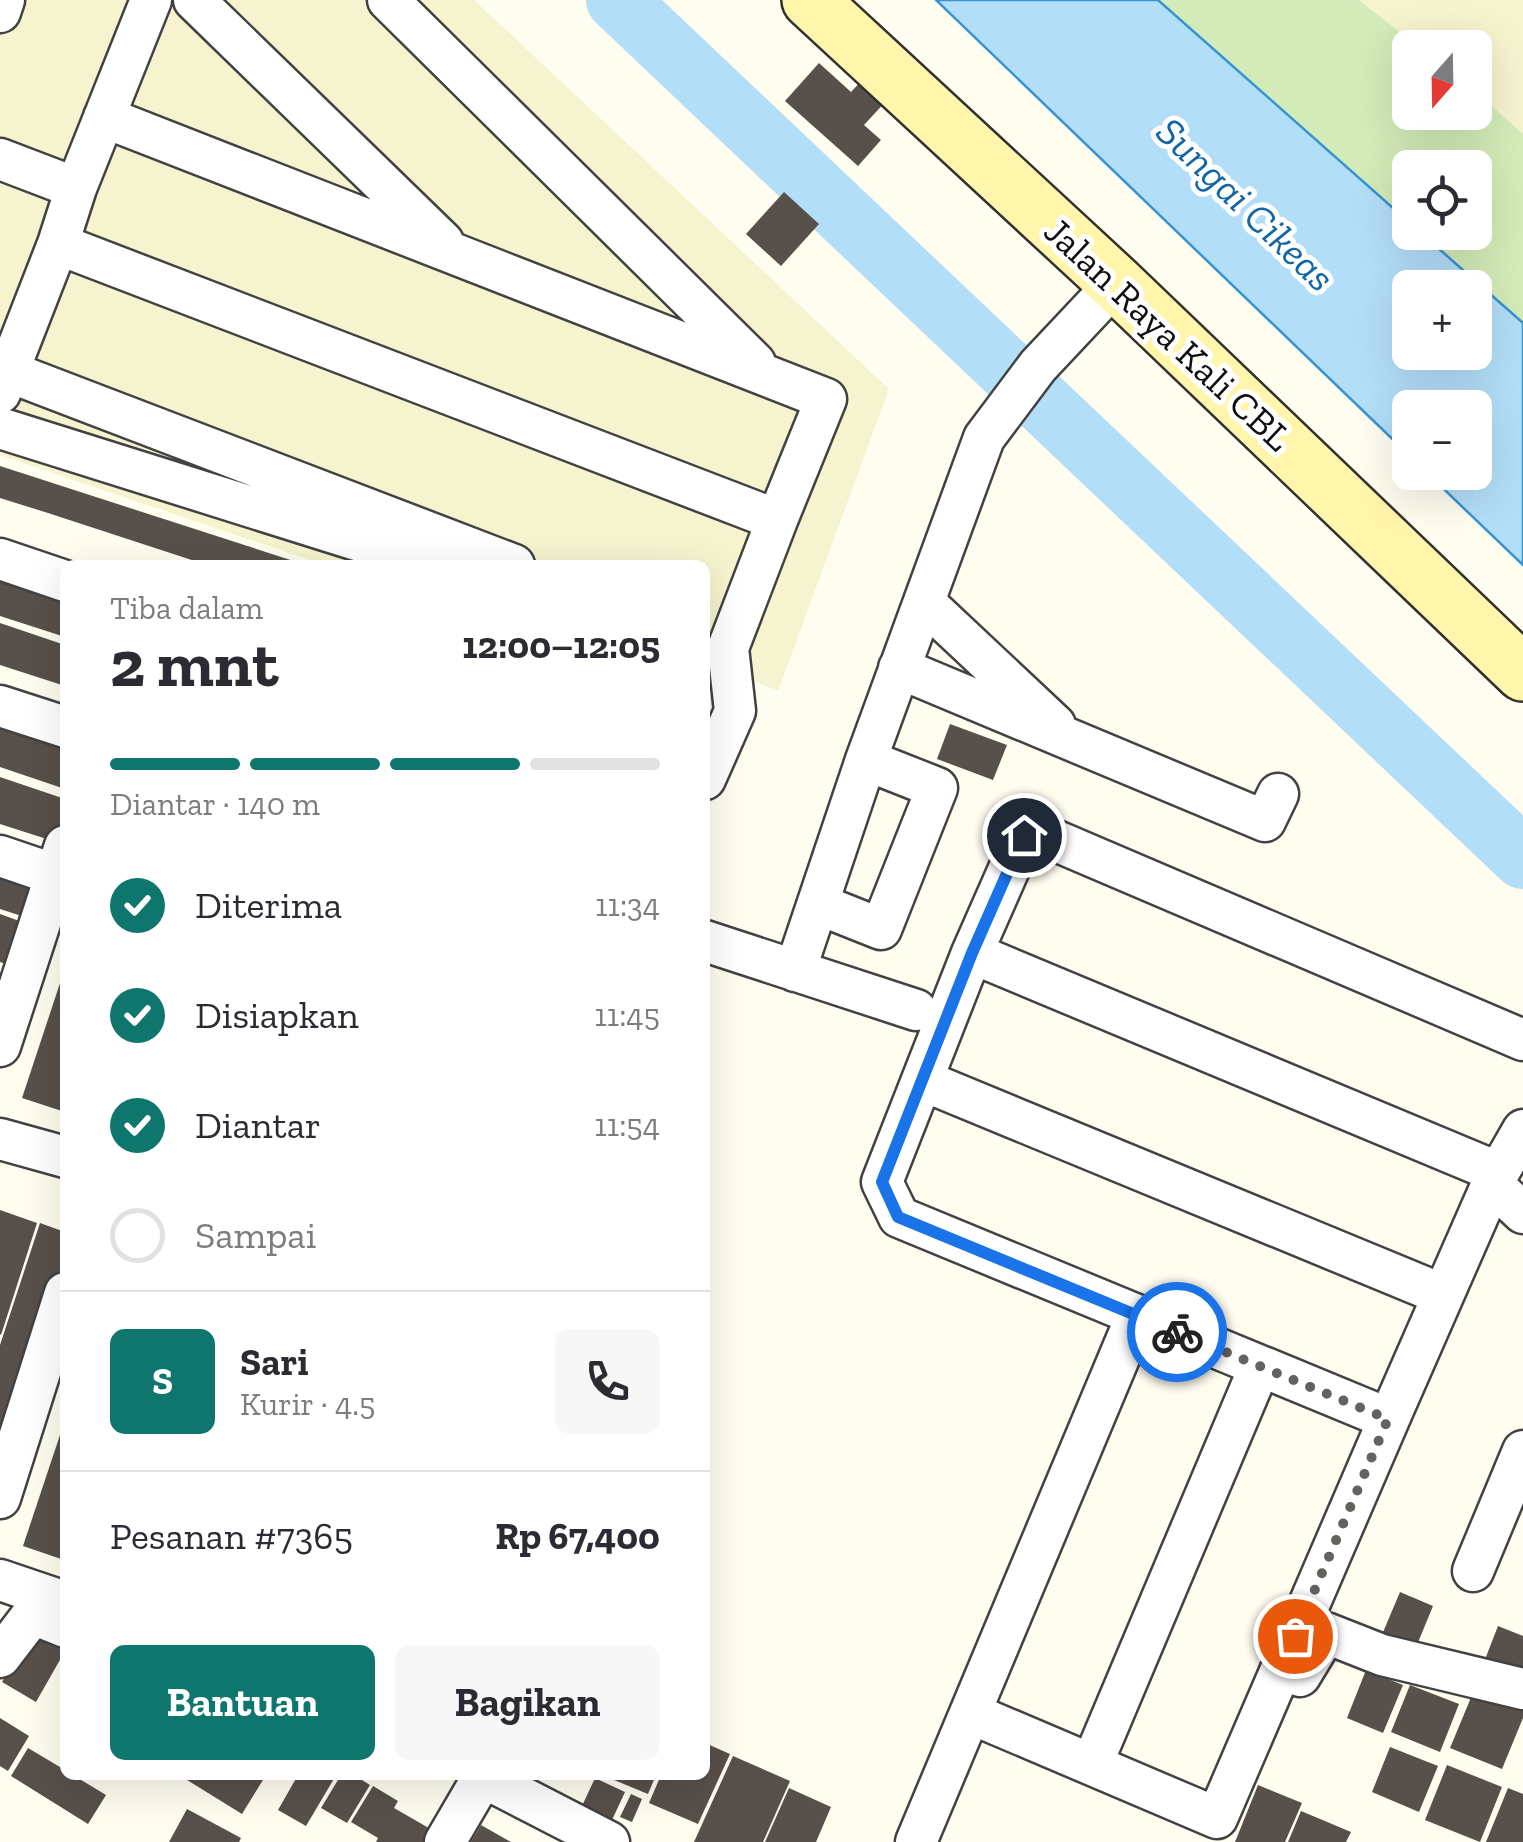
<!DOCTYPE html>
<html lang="id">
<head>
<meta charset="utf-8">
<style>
	body { margin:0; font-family:"Zilla Slab",serif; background:#f7f7f7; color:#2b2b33; height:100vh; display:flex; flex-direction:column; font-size:38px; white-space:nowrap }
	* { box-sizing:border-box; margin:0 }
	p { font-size:32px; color:#7c7c81 }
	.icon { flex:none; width:55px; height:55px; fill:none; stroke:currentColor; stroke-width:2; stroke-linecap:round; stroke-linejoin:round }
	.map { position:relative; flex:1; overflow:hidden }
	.sheet { position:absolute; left:60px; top:560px; width:650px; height:1220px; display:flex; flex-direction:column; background:#fff; border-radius:15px; box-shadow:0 10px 40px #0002 }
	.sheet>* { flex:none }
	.needle { width:65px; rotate:200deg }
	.buttons { position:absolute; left:1392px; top:30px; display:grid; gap:20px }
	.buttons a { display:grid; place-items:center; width:100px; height:100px; border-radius:15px; background:#fff; box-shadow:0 10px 40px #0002; font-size:50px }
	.pin { position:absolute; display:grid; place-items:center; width:85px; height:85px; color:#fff; margin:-42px; border:5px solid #fff; border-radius:50%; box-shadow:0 2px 10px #0007 }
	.courier { position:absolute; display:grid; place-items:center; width:100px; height:100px; margin:-50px; border:8px solid #1a73e8; border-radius:50%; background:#fff; color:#222; box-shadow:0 2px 12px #0007 }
	.headline em { font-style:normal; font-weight:800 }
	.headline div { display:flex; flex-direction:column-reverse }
	.headline { display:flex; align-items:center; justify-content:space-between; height:170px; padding:0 50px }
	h1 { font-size:65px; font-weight:800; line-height:75px }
	.bar { display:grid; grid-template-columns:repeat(4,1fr); gap:15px 10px; align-content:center; height:120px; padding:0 50px }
	.bar i { height:12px; border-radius:8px; background:#e1e1e2 }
	.bar .selected { background:#0f766e }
	.bar p { grid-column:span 4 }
	.line { display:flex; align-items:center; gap:25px; padding:0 50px; border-top:2px solid #e1e1e2 }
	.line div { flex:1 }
	.round { display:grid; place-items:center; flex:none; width:105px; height:105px; border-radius:15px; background:#f7f7f7 }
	ol { padding:0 50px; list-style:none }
	li { display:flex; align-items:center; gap:30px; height:110px }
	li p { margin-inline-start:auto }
	li .icon { padding:10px; border-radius:50%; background:#0f766e; color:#fff; stroke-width:4 }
	li:last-child { color:#7c7c81 }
	li i { width:55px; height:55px; border:5px solid #e1e1e2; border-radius:50% }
	.button { display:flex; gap:20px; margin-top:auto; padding:20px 50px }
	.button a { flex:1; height:115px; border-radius:15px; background:#0f766e; color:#fff; font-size:40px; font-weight:800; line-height:115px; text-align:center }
	.button a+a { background:#f7f7f7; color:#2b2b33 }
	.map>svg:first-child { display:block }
</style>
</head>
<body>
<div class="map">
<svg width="1523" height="1842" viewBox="0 0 1523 1842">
	<rect width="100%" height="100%" fill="#fffcf0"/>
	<path fill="#f6f3cf" d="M 0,0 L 474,0 L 889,389 L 778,691 L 705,660 L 705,565 L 325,565 L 0,455 Z
		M 1359,0 L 1523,0 L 1523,134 L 1475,91 L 1475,48 L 1419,47 Z"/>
	<path fill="#d3ebb8" d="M 1158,0 L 1359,0 L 1419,47 L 1410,48 L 1410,112 L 1475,112 L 1475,91 L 1523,134 L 1523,323 L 1421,233 L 1475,232 L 1475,168 L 1410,168 L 1410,223 Z"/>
	<path fill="#b3def8" stroke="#3794d2" stroke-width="2.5" fill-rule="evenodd" d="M 936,0 L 1158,0 L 1410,223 L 1410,232 L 1421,233 L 1523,323 L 1523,565 L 1427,473 L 1475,472 L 1475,408 L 1410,408 L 1410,456 ZM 1410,288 L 1475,288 L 1475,352 L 1410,352 Z"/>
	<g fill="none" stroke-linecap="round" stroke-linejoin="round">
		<path stroke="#b3def8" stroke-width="62" d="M 617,0 L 1523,858"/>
	</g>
	<path fill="#58504a" d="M 819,63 L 851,92 L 864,78 L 888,99 L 864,125 L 881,140 L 858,166 L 785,101 Z
		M 784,192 L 819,224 L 781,266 L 746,234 Z
		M 0,466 L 303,564 L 303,565 L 207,565 L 48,513 L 0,498 Z
		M 0,575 L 65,597 L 65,637 L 0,616 Z
		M 0,623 L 65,645 L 65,686 L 0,665 Z
		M 0,721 L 65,744 L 65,789 L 0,767 Z
		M 950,724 L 1007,745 L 993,780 L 937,759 Z
		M 0,777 L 65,799 L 65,825 L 59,843 L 0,824 Z
		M 0,863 L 48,878 L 34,920 L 0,909 Z
		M 0,914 L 33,926 L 19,968 L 0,962 Z
		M 65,968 L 65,1112 L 22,1098 Z
		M 0,1210 L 37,1223 L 1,1335 L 0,1334 Z
		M 40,1223 L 65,1232 L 65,1286 L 0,1491 L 0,1345 Z
		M 65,1420 L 65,1546 L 61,1559 L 23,1546 Z
		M 1400,1592 L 1433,1606 L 1412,1657 L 1378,1644 Z
		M 1498,1626 L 1523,1636 L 1523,1665 L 1518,1677 L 1484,1662 Z
		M 33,1631 L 65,1651 L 36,1702 L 2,1682 Z
		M 1366,1670 L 1403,1685 L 1383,1733 L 1347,1718 Z
		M 1477,1683 L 1523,1702 L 1523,1718 L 1502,1769 L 1450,1748 Z
		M 1410,1685 L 1459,1704 L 1440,1752 L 1391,1732 Z
		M 0,1718 L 29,1736 L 8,1771 L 0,1766 Z
		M 705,1743 L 730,1754 L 698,1824 L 649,1803 L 661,1775 L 705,1775 Z
		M 1390,1747 L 1438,1766 L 1419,1812 L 1372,1792 Z
		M 28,1748 L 65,1770 L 65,1775 L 73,1775 L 106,1795 L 88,1824 L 11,1776 Z
		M 733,1756 L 790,1781 L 763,1842 L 694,1842 Z
		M 1447,1765 L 1502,1787 L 1480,1842 L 1425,1820 Z
		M 179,1775 L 266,1775 L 242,1814 Z
		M 298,1775 L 335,1777 L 306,1826 L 278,1810 Z
		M 341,1775 L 354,1775 L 370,1785 L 347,1823 L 321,1808 Z
		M 602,1775 L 656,1775 L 648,1794 Z
		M 595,1778 L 625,1792 L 612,1820 L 582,1806 Z
		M 1258,1785 L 1302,1803 L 1285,1842 L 1235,1842 Z
		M 373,1786 L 398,1801 L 394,1808 L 441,1835 L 437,1842 L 376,1842 L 378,1838 L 351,1822 Z
		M 789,1788 L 831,1807 L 816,1842 L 765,1842 Z
		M 1508,1788 L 1523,1794 L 1523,1842 L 1486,1842 Z
		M 631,1794 L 642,1799 L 632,1822 L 620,1817 Z
		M 187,1809 L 241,1838 L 239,1842 L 169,1842 Z
		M 1301,1811 L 1351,1832 L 1346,1842 L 1288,1842 Z
		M 481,1825 L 511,1842 L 471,1842 Z"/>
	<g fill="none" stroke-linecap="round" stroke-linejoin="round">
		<g stroke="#424242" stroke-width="45">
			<path id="street" d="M 194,0 L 443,242
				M 388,0 L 755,363
				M 0,12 L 4,0
				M 104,117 L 826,399 L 777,520
				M 0,159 L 76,188 L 58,244
				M 76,188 L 151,0
				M 7,371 L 514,565
				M 0,393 L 58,244 L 777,520 L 728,648 L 735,711 L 705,779
				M 0,428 L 436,565
				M 0,559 L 65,581
				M 924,602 L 1055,725
				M 899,668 L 1265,821 L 1278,794
				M 0,706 L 65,727
				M 0,856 L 56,875
				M 818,904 L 881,929 L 937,788 L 866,760
				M 705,941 L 916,1010
				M 972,953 L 1497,1172
				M 795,971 L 866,760 L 984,438 L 1038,366 L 1116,283
				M 1523,1040 L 1047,837 L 1024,835 L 972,953 L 882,1182 L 899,1217 L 1389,1419 L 1492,1184 L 1523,1130
				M 0,1046 L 65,846
				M 922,1080 L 1441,1294
				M 0,1139 L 65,1157
				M 1492,1184 L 1523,1213
				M 0,1498 L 65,1293
				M 1473,1571 L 1523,1451
				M 0,1580 L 65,1602
				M 0,1657 L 33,1614 L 65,1627
				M 1300,1676 L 1326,1633 L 1382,1655 L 1523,1689
				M 970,1713 L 1217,1818 L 1389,1419
				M 1092,1764 L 1260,1366
				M 479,1775 L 609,1842
				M 445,1842 L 483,1777
				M 916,1842 L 1137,1315"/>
		</g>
		<g stroke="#313131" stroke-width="60">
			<path id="secondary" d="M 810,0 L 1116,283 L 1523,673"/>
		</g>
		<use href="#street" stroke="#fff" stroke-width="40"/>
		<use href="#secondary" stroke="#fff6ab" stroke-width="55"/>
	</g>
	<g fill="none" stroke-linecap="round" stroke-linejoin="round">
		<path stroke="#63625e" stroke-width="10" stroke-dasharray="0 18" d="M 1177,1332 L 1388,1419 L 1295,1636"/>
		<path stroke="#1a73e8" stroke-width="12" d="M 1024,835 L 972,953 L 882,1182 L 898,1217 L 1177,1332"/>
	</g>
	<g text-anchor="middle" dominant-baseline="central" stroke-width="10" stroke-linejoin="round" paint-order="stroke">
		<g font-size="38" fill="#0f0f0f" stroke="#fff">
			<text transform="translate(1168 334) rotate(43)">Jalan Raya Kali CBL</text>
		</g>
		<g font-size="40" font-style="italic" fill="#1266a6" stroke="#fff">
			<text transform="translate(1246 204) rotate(44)">Sungai Cikeas</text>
		</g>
	</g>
</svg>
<div class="buttons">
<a><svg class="needle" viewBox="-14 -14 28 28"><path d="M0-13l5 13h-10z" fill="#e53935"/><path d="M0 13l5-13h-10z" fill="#7c7c81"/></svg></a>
<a><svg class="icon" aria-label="locate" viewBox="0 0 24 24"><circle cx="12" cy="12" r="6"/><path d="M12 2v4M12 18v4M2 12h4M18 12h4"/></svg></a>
<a>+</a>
<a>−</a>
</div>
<div class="pin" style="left:1295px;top:1636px;background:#ea580c"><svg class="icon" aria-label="bag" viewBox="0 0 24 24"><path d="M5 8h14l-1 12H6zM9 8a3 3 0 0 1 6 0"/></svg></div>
<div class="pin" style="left:1024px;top:835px;background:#1f2937"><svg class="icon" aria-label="home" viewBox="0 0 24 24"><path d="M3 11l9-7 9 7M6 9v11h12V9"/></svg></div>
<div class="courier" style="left:1177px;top:1332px"><svg class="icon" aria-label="bike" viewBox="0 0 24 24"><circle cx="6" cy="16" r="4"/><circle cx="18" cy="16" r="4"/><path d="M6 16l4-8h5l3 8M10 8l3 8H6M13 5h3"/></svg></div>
<section class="sheet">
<div class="headline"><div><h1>2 mnt</h1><p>Tiba dalam</p></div><em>12:00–12:05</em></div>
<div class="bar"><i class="selected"></i><i class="selected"></i><i class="selected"></i><i></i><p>Diantar · 140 m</p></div>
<ol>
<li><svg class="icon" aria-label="check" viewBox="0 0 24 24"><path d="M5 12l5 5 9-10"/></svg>Diterima<p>11:34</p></li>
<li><svg class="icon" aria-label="check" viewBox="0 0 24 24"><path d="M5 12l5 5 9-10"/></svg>Disiapkan<p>11:45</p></li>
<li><svg class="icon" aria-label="check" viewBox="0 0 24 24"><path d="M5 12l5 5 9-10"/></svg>Diantar<p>11:54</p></li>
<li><i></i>Sampai</li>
</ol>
<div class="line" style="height:180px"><b class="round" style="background:#0f766e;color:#fff">S</b><div><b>Sari</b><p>Kurir · 4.5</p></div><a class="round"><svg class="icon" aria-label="phone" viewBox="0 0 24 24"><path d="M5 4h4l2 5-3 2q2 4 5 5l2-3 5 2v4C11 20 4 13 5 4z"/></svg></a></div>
<div class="line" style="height:130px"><div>Pesanan #7365</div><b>Rp 67,400</b></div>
<div class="button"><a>Bantuan</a><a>Bagikan</a></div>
</section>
</div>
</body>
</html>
